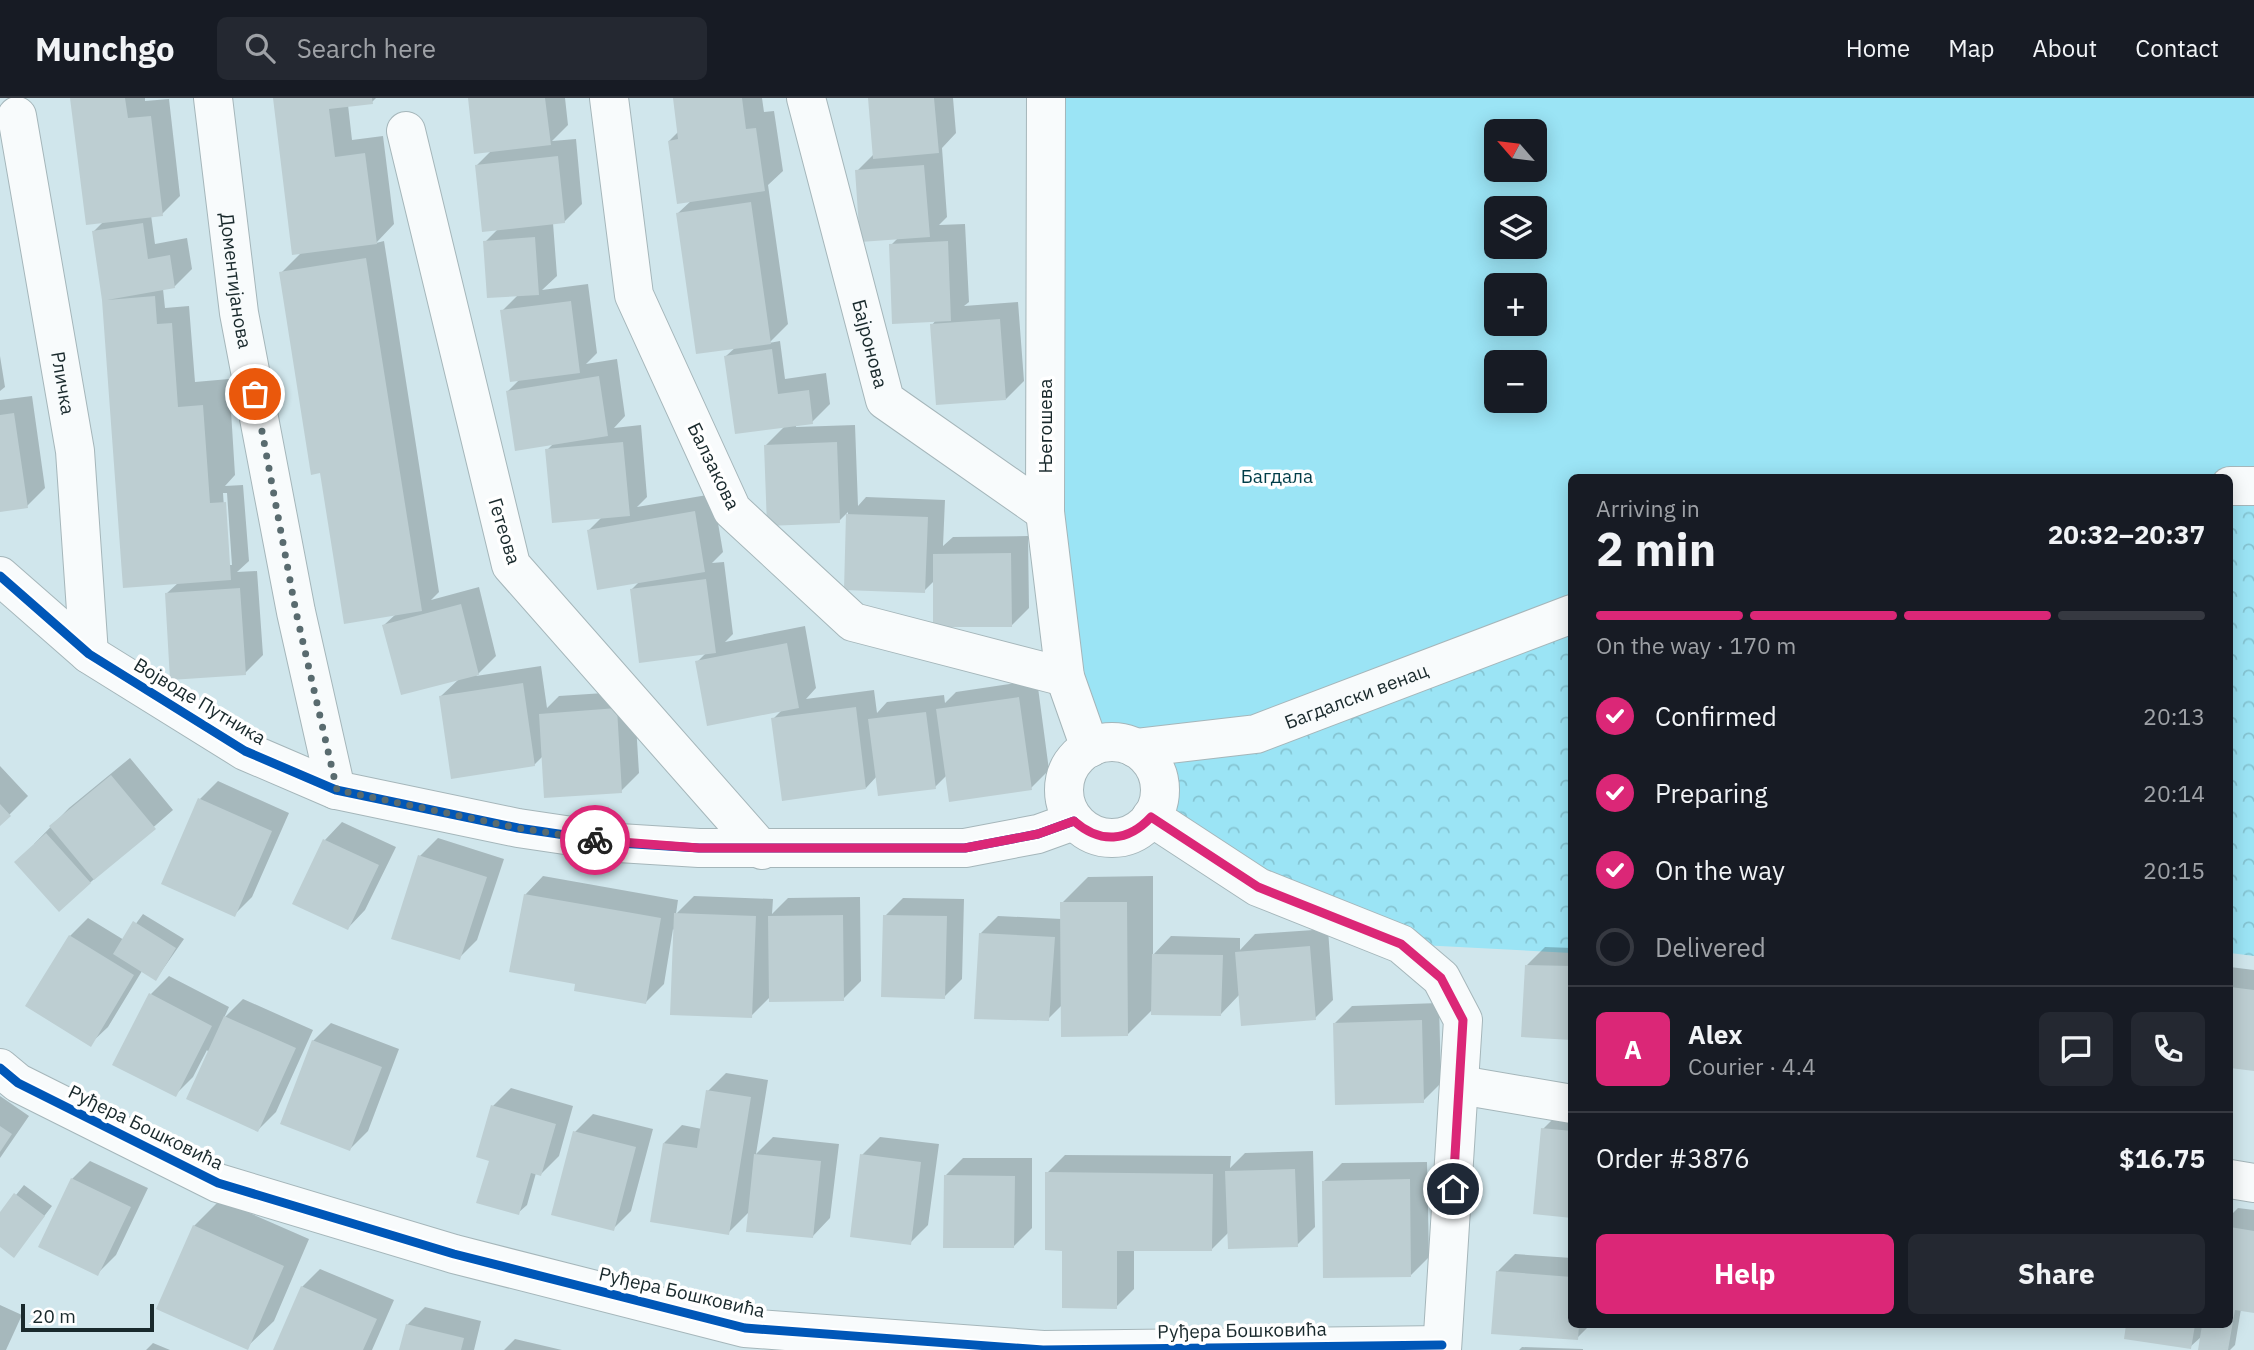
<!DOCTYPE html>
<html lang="en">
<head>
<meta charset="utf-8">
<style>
	body { margin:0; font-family:"IBM Plex Sans",sans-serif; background:#242831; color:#f1f3f6; height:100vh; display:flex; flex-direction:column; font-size:26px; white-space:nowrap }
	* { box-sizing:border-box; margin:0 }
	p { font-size:23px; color:#9ea1a6 }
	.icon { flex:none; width:38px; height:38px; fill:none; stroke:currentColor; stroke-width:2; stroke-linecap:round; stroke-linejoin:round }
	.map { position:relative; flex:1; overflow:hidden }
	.sheet { position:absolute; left:1568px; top:376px; width:665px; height:854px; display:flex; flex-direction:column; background:#171b24; border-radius:10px; box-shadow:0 4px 18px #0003 }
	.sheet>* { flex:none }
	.needle { width:46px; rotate:298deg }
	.buttons { position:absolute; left:1484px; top:21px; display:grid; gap:14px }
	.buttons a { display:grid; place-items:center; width:63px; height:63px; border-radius:10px; background:#171b24; box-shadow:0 4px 18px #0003; font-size:35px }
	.scale { position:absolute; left:21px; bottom:18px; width:133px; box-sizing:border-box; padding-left:7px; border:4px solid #19292c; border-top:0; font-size:19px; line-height:24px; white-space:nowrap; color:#19292c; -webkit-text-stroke:5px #fff; paint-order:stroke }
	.pin { position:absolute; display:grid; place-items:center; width:60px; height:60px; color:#fff; margin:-30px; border:4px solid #fff; border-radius:50%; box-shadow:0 2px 7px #0007 }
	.courier { position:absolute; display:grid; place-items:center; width:70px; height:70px; margin:-35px; border:5px solid #db2777; border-radius:50%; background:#fff; color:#222; box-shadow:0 2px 9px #0007 }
	.head em { font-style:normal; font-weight:700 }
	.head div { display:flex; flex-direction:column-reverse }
	.head { display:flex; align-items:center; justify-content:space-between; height:119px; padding:0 28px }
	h1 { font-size:46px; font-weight:700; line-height:52px }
	.bar { display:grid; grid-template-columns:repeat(4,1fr); gap:10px 7px; align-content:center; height:84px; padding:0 28px }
	.bar i { height:9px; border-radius:5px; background:#363941 }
	.bar .current { background:#db2777 }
	.bar p { grid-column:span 4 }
	.line { display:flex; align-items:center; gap:18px; padding:0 28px; border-top:2px solid #363941 }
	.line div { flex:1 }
	.round { display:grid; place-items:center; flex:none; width:74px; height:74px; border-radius:10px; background:#242831 }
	ol { padding:0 28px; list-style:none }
	li { display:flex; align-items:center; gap:21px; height:77px }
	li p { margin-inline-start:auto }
	li .icon { padding:7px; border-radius:50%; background:#db2777; color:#fff; stroke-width:4 }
	li:last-child { color:#9ea1a6 }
	li i { width:38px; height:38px; border:4px solid #363941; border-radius:50% }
	.button { display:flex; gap:14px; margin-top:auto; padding:14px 28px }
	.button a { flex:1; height:80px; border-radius:10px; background:#db2777; color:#fff; font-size:28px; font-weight:700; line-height:80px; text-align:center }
	.button a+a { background:#242831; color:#f1f3f6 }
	header { display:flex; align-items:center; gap:42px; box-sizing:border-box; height:98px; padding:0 35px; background:#171b24; border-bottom:2px solid #363941 }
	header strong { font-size:33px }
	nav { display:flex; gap:38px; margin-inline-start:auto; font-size:24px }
	.search { width:490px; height:63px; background:#242831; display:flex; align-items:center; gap:18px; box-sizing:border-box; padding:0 24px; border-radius:10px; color:#9ea1a6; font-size:26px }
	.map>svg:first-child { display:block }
</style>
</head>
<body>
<header>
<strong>Munchgo</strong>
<div class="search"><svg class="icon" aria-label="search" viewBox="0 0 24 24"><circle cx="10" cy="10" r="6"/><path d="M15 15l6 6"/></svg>Search here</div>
<nav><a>Home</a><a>Map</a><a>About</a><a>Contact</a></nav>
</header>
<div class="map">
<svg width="2254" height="1252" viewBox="0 0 2254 1252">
	<defs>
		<pattern id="forest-crowns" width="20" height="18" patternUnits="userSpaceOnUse" patternTransform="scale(1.75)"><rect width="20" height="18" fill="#9be4f5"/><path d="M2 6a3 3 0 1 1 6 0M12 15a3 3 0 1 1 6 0" fill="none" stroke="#85c4d2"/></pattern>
	</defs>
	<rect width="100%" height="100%" fill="#d0e6ec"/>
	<path fill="#9be4f5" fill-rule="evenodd" d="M 1046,0 L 2254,0 L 2254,388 L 2230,380 L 1572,380 L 1571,516 L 1256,636 L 1105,645 L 1065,579 ZM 1496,33 L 1535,33 L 1535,72 L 1496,72 ZM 1496,110 L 1535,110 L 1535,149 L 1496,149 ZM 1496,187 L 1535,187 L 1535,226 L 1496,226 ZM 1496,264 L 1535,264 L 1535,303 L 1496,303 Z"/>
	<path fill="url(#forest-crowns)" d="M 2230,388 L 2254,388 L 2254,858 L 2230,855 Z
		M 1571,516 L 1571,855 L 1401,846 L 1296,806 L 1158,705 L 1156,674 L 1148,660 Z"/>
	<path fill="#0003" fill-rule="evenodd" d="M 72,0 L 145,0 L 145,3 L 169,1 L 180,98 L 162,116 L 151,117 L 155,146 L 187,140 L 192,171 L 174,189 L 163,191 L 165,210 L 189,208 L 195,284 L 229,281 L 235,377 L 225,388 L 243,387 L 249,463 L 237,474 L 257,473 L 263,557 L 245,575 L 166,496 L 178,485 L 104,202 L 93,134 L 104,123 ZM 223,395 L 227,395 L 232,467 L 228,467 Z
		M 275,0 L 376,0 L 372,4 L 348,7 L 352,42 L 383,38 L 394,126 L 376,145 L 384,143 L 439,494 L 431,502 L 479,489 L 496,558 L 476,578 L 541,568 L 547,610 L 559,598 L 634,593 L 639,675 L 621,693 L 543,658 L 534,667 L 441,598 L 459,581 L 384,527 L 396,516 L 322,373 L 281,175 L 302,154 Z
		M 470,0 L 565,0 L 568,27 L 552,43 L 576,41 L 582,106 L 564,124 L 553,125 L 557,178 L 542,192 L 588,186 L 597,255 L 586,266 L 617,261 L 625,318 L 614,330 L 641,327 L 647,399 L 637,409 L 713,396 L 723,454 L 712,465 L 724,464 L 733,536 L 725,544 L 805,528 L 816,590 L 806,601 L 874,592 L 877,615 L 887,604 L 944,597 L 945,605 L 956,594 L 1037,582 L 1049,672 L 1031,690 L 947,677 L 935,689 L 877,678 L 866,690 L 773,621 L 783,611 L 697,564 L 706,555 L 632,491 L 640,483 L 589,432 L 602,419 L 547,352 L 554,345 L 508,293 L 520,281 L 502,213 L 518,197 L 485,144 L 498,131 L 477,67 L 492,52 Z
		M 674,0 L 762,0 L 764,14 L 774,13 L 783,73 L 768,87 L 788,226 L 769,245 L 780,243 L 785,281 L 826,275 L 830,306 L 812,324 L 796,326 L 796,329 L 855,327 L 858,408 L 866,399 L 945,402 L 943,448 L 953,439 L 1028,438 L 1029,510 L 1011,528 L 935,482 L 924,493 L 845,490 L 848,414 L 839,423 L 766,347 L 785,328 L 726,258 L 736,249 L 677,116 L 692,102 L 669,43 L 679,33 Z
		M 870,0 L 953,0 L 956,35 L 942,50 L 947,119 L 939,127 L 965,126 L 969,204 L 964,208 L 1018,204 L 1024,283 L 1006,301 L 932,227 L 936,222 L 891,147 L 898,140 L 857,73 L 875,55 Z
		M 0,258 L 5,289 L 0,293 Z
		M 32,298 L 45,390 L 27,408 L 0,412 L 0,302 Z
		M 130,660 L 173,712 L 60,811 L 34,746 L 69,710 Z
		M 0,668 L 28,698 L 0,726 Z
		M 218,683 L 289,715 L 252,799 L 234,817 L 200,701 Z
		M 342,724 L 396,749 L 365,812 L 348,830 L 325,742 Z
		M 438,740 L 504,761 L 477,842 L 459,860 L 420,758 Z
		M 543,778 L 678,802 L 676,816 L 694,798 L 773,801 L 772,816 L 788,800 L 860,799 L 861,883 L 843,901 L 771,898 L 751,918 L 673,831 L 664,886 L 646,904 L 577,885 L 525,797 Z
		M 1153,778 L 1153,857 L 1171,838 L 1240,840 L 1240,852 L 1255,836 L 1328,831 L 1333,902 L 1315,920 L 1240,896 L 1221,916 L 1153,911 L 1127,937 L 1062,907 L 1048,921 L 980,836 L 998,818 L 1062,821 L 1062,805 L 1088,779 Z
		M 903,800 L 964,801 L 962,881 L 944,899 L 885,818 Z
		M 143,816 L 184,841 L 156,881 L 142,873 L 108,929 L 90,946 L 70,838 L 88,820 L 124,842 Z
		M 1545,849 L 1572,850 L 1572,940 L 1527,867 Z
		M 2230,869 L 2254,872 L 2254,971 L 2230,968 Z
		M 169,878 L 229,909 L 224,920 L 243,901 L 313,932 L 276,1014 L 258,1032 L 207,952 L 193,979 L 175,997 L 151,896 Z
		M 1439,905 L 1441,985 L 1423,1003 L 1334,926 L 1352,908 Z
		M 331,925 L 399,951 L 368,1033 L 350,1051 L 313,943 Z
		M 726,975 L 768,982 L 756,1056 L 773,1039 L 839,1046 L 830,1120 L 812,1139 L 749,1114 L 728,1135 L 664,1045 L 682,1027 L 702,1031 L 708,993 Z
		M 511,990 L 573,1008 L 559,1058 L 541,1076 L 536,1075 L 527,1107 L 518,1115 L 491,1061 L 493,1008 Z
		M 0,998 L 29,1018 L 0,1060 Z
		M 1561,1013 L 1572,1014 L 1572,1118 L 1543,1031 Z
		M 593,1016 L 653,1031 L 631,1113 L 613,1131 L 575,1034 Z
		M 880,1039 L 939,1046 L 928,1127 L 910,1145 L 862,1057 Z
		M 1313,1053 L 1315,1129 L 1297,1147 L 1229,1134 L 1211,1152 L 1134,1151 L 1134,1191 L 1116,1209 L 1064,1151 L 1047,1075 L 1065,1057 L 1231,1058 L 1230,1070 L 1245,1055 Z
		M 963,1060 L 1032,1060 L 1032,1130 L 1014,1148 L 945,1078 Z
		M 90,1063 L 148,1090 L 116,1157 L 98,1175 L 72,1081 Z
		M 1427,1064 L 1429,1159 L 1411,1177 L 1324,1083 L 1342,1065 Z
		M 24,1087 L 52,1108 L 14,1157 L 0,1147 L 0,1117 Z
		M 220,1102 L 309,1141 L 274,1223 L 247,1249 L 194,1128 Z
		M 2238,1110 L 2254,1112 L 2254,1213 L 2241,1211 L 2235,1247 L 2230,1252 L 2203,1252 L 2202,1238 L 2190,1249 L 2126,1239 L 2128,1227 L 2230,1227 L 2230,1118 Z
		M 1515,1156 L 1572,1160 L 1572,1227 L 1590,1227 L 1577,1240 L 1497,1174 Z
		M 320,1171 L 394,1202 L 372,1252 L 275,1252 L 302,1189 Z
		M 0,1207 L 22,1217 L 6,1252 L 0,1252 Z
		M 425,1209 L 481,1223 L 474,1252 L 401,1252 L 407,1227 Z
		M 515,1241 L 562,1252 L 504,1252 Z
		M 153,1245 L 170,1252 L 146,1252 Z
		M 1522,1249 L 1583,1251 L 1583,1252 L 1519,1252 Z"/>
	<path fill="#bdced2" d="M 70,0 L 125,0 L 128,20 L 151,18 L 163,118 L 86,127 Z
		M 273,0 L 372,0 L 373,6 L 329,11 L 335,59 L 365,55 L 377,146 L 292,157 Z
		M 468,0 L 545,0 L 551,47 L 474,56 Z
		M 673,0 L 742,0 L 746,31 L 756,30 L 765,93 L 677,106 L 668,43 L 678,41 Z
		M 868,0 L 934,0 L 939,55 L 873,61 Z
		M 558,58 L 565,125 L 482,134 L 475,67 Z
		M 924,67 L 930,139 L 860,144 L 855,72 Z
		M 751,104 L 771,246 L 696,256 L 676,115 Z
		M 143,125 L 148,161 L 170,157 L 175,190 L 107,202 L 155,198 L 157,226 L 172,225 L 178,309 L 203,307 L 210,405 L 226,404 L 231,482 L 123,490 L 102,202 L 92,133 Z
		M 535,139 L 539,197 L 487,200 L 483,143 Z
		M 948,143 L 951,223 L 892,226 L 889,146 Z
		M 366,160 L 422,513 L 344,526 L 320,375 L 311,377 L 279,174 Z
		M 571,203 L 580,275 L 510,284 L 500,212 Z
		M 1000,221 L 1006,302 L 936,307 L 930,226 Z
		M 772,251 L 778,296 L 809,292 L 813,326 L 735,336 L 724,258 Z
		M 599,278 L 608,338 L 515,353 L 506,293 Z
		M 14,315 L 28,410 L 0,414 L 0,317 Z
		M 623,344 L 630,418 L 552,425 L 545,351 Z
		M 837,344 L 840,425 L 767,428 L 764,347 Z
		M 695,413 L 705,474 L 597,492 L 587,432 Z
		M 846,416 L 928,419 L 925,495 L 844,492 Z
		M 1011,455 L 1012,529 L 933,529 L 933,456 Z
		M 706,481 L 716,555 L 639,565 L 630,491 Z
		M 240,490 L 246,577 L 170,582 L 165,495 Z
		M 461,506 L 479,577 L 401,597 L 382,527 Z
		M 787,545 L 799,610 L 707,628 L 695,563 Z
		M 523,585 L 535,668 L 451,681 L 439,598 Z
		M 1019,599 L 1032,692 L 949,704 L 936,611 Z
		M 856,609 L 866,691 L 782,703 L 771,620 Z
		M 617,610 L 622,695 L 544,700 L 539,616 Z
		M 926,614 L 936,691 L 878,698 L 868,621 Z
		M 111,677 L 156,731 L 94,782 L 49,728 Z
		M 198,700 L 272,733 L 235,819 L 161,786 Z
		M 0,706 L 11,718 L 0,728 Z
		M 46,735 L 91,785 L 59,814 L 14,764 Z
		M 323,741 L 379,767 L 348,832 L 292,806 Z
		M 418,757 L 487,779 L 460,862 L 391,841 Z
		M 524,796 L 661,820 L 646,906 L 574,893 L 575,886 L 509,874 Z
		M 1060,804 L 1127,804 L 1128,938 L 1061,939 Z
		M 674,815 L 756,818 L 752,920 L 670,917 Z
		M 843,817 L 844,903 L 769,904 L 768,818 Z
		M 883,817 L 947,818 L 945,901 L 881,899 Z
		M 133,823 L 176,850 L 156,883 L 113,856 Z
		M 979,835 L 1055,839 L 1049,923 L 974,921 Z
		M 69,837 L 134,877 L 91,949 L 25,908 Z
		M 1310,848 L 1316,922 L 1241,928 L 1235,854 Z
		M 1152,856 L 1223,857 L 1221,918 L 1151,917 Z
		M 1525,867 L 1572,868 L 1572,942 L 1521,939 Z
		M 2230,889 L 2254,892 L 2254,973 L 2230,970 Z
		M 149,895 L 212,928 L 176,999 L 112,967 Z
		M 224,918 L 296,950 L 258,1034 L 186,1001 Z
		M 1422,922 L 1424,1005 L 1335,1007 L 1333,925 Z
		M 312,942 L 382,969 L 350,1053 L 280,1026 Z
		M 706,992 L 751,999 L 729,1137 L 650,1124 L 663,1045 L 697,1050 Z
		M 491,1007 L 556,1026 L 541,1078 L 531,1075 L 519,1117 L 476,1105 L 489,1063 L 476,1059 Z
		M 0,1028 L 12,1036 L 0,1054 Z
		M 1541,1030 L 1572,1033 L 1572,1120 L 1533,1116 Z
		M 573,1033 L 636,1049 L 614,1133 L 551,1117 Z
		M 754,1056 L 821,1063 L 813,1140 L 746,1134 Z
		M 860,1056 L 921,1064 L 911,1147 L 850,1139 Z
		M 1295,1071 L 1298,1149 L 1228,1151 L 1225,1073 Z
		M 1045,1074 L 1213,1076 L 1212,1153 L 1117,1153 L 1117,1211 L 1062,1210 L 1062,1153 L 1045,1152 Z
		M 944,1077 L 1015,1078 L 1014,1150 L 943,1150 Z
		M 71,1080 L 131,1109 L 98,1178 L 38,1149 Z
		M 1410,1081 L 1411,1179 L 1323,1180 L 1322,1083 Z
		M 14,1095 L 45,1118 L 14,1160 L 0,1149 L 0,1114 Z
		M 193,1127 L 284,1168 L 248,1252 L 156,1211 Z
		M 2230,1129 L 2254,1133 L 2254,1215 L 2235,1212 L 2228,1252 L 2198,1252 L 2202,1227 L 2230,1227 Z
		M 1496,1173 L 1572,1179 L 1572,1227 L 1579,1227 L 1578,1242 L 1491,1236 Z
		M 301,1188 L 377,1221 L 363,1252 L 273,1252 Z
		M 406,1226 L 464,1240 L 461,1252 L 399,1252 Z
		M 2126,1227 L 2195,1227 L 2191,1251 L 2124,1241 Z"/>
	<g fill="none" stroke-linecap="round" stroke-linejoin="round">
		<g stroke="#a5b6ba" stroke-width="40">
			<g id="street">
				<path id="s1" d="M 213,0 L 239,215 L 296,514 L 336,692"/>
				<path d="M 609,0 L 634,197 L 732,412 L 853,524 L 1065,579"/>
				<path id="s2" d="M 806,0 L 885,302 L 1045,414"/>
				<path id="s3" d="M 17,18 L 75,353 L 89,556"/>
				<path d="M 406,33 L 511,467 L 762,752"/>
				<path d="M 0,478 L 89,556 L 245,653 L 336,692 L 518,730 L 619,745 L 699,750 L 965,750 L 1038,736 L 1074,723"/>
				<path d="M 0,970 L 18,985 L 218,1085 L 454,1156 L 745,1230 L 1043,1252 L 1442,1247"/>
				<path d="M 1460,987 L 1572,1006"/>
				<path d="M 2230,1081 L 2254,1085"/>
			</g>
		</g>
		<g stroke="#a5b6ba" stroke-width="40">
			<g id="secondary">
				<path d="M 1046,0 L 1045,414 L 1065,579 L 1090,650"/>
				<path d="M 2230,388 L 2254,388"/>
				<circle cx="1112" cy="692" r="48"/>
				<path id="s4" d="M 1135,650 L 1256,636 L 1572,516"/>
				<path d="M 1151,719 L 1258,789 L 1401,846 L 1441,880 L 1463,922 L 1442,1252"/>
			</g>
		</g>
		<use href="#street" stroke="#f8fbfc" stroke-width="38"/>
		<use href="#secondary" stroke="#f8fbfc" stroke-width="38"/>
		<g stroke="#fff" stroke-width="13">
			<path id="cycleway" d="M 0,478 L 89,556 L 245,653 L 336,692 L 518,730 L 619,745 L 699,750 L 965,750 L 1038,736 L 1074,723
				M 0,970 L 18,985 L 218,1085 L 454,1156 L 745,1230 L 1043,1252 L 1442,1247"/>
		</g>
		<use href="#cycleway" stroke="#0057b8" stroke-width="9"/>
	</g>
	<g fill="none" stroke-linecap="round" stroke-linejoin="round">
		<path stroke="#596b6f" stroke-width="7" stroke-dasharray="0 12.6" d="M 255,296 L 296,514 L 337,692 L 518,730 L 595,742"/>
		<path stroke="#db2777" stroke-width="9" d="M 595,742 L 699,750 L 965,750 L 1038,736 L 1074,723 C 1100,746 1128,744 1151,719 L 1258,789 L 1401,846 L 1441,880 L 1463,922 L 1453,1091"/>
	</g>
	<g text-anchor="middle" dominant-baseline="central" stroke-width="7" stroke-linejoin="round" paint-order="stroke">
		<g font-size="19" fill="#19292c" stroke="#fff">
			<text stroke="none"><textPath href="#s1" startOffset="184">Доментијанова</textPath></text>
			<text stroke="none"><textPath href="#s2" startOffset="254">Бајронова</textPath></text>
			<text stroke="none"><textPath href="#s3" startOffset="271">Рличка</textPath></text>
			<text transform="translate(1045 328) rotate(-90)">Његошева</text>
			<text transform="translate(714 368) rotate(64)">Балзакова</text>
			<text transform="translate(505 433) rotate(73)">Гетеова</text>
			<text stroke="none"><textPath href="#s4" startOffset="229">Багдалски венац</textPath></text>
			<text transform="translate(200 603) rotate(31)">Војводе Путника</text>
			<text transform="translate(146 1029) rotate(26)">Руђера Бошковића</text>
			<text transform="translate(682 1194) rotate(13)">Руђера Бошковића</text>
			<text transform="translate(1242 1232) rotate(-1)">Руђера Бошковића</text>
		</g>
		<g font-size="19" fill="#003d48" stroke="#fff">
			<text x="1277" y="378">Багдала</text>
		</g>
	</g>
</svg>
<div class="buttons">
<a><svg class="needle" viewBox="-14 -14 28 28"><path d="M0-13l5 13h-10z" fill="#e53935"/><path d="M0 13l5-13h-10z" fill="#9ea1a6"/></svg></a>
<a><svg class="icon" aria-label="layers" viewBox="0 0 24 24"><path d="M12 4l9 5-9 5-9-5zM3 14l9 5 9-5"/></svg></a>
<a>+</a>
<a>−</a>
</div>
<div class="scale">20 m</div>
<div class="pin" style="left:255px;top:296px;background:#ea580c"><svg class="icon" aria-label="bag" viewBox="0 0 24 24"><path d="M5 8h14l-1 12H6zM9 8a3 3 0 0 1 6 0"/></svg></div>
<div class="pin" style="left:1453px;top:1091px;background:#1f2937"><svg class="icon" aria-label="home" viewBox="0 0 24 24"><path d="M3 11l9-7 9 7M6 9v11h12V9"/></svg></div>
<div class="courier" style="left:595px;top:742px"><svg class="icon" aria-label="bike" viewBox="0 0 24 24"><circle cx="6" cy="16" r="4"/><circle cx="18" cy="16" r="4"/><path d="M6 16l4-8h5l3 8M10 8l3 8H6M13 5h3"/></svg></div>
<section class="sheet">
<div class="head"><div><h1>2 min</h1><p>Arriving in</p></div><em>20:32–20:37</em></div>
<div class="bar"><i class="current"></i><i class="current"></i><i class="current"></i><i></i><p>On the way · 170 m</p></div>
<ol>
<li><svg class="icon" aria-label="check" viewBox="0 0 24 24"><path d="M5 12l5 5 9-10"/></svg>Confirmed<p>20:13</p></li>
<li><svg class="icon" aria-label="check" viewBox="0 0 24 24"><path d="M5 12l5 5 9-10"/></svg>Preparing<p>20:14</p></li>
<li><svg class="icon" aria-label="check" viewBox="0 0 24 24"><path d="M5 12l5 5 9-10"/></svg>On the way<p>20:15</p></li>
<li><i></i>Delivered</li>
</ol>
<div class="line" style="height:126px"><b class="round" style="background:#db2777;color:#fff">A</b><div><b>Alex</b><p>Courier · 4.4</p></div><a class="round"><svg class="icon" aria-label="chat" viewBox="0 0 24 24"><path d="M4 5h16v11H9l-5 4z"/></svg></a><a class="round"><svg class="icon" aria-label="phone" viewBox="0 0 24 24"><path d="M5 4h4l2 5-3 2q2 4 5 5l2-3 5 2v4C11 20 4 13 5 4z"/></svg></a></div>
<div class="line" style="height:91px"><div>Order #3876</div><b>$16.75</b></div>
<div class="button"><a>Help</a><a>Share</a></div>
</section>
</div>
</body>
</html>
